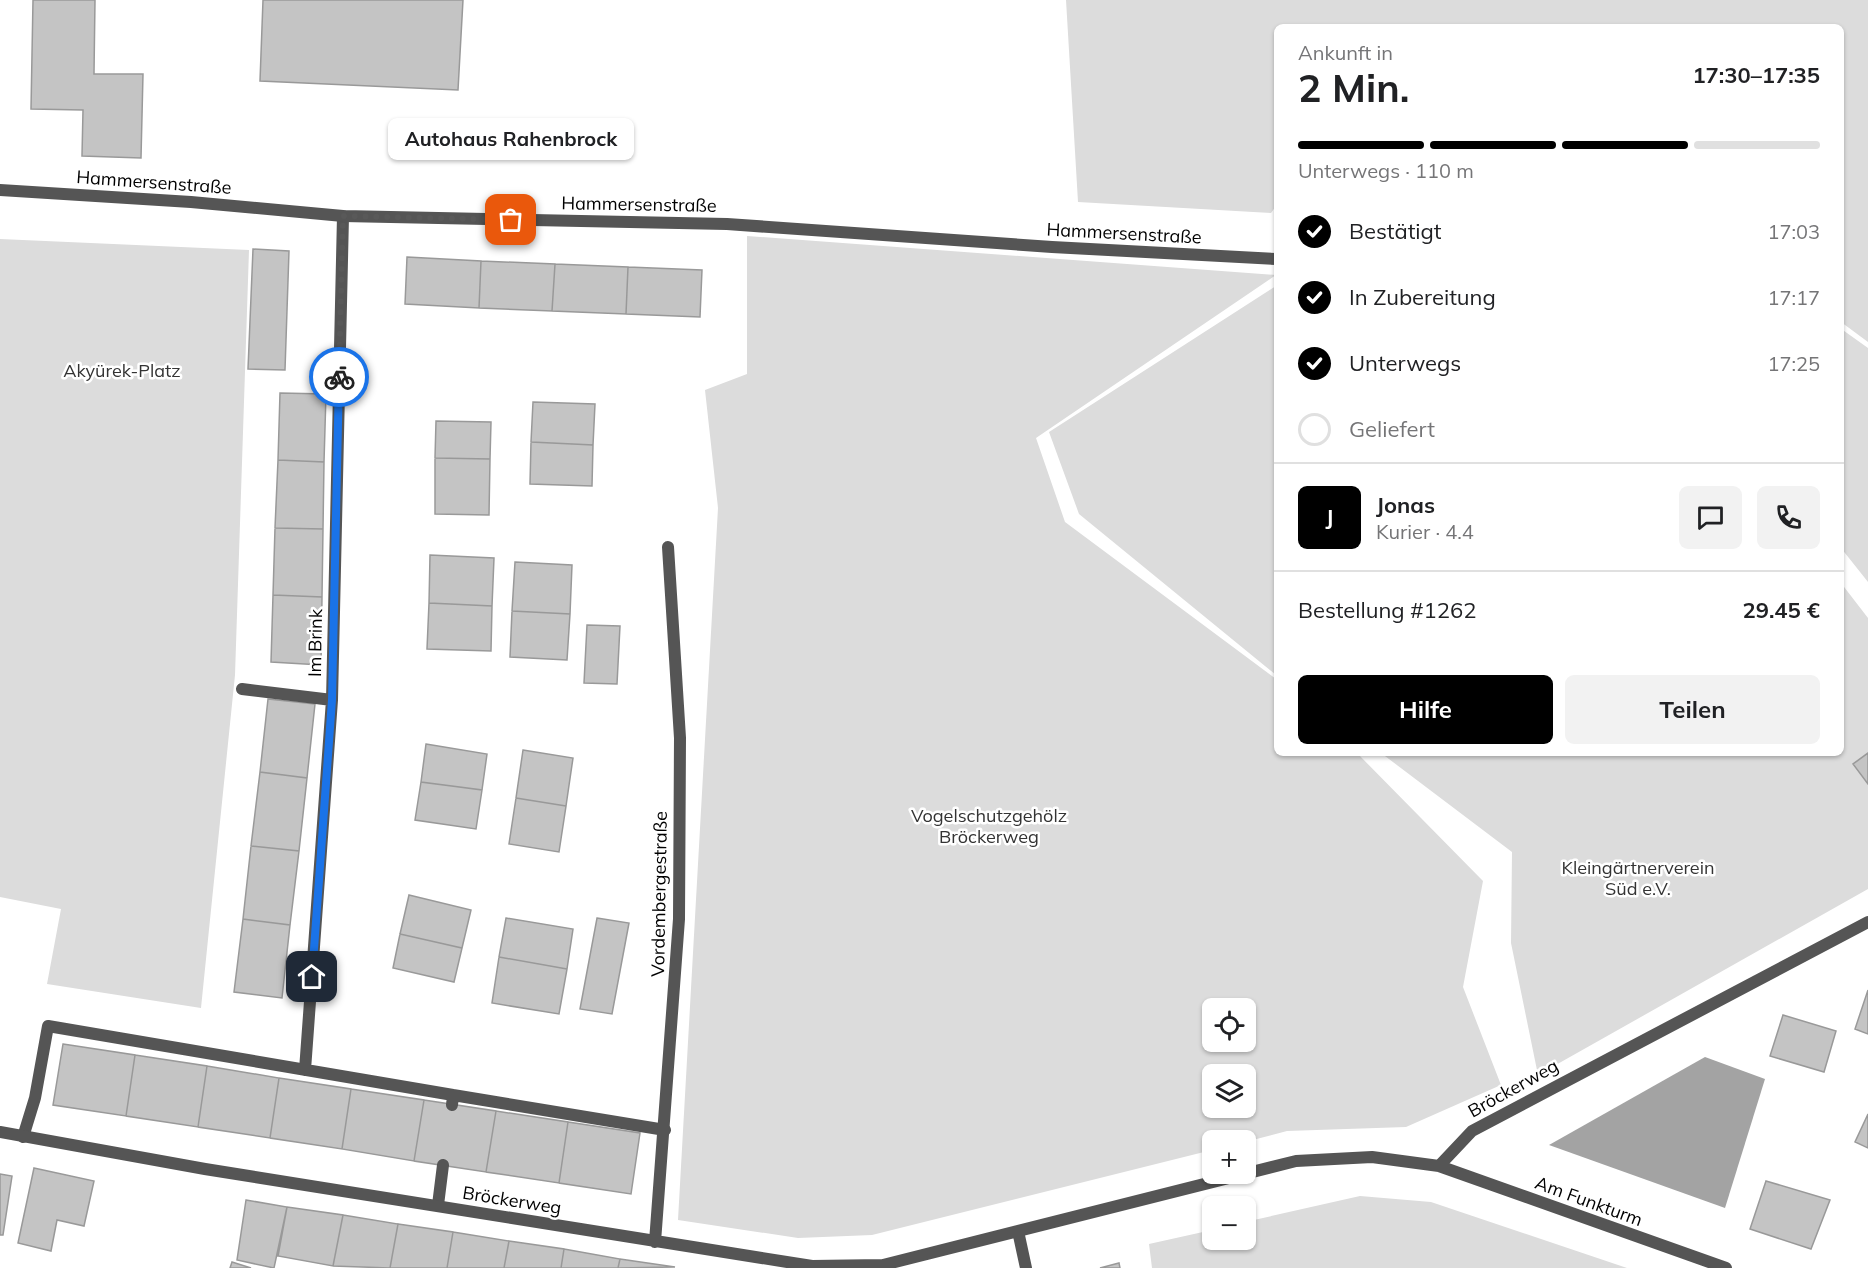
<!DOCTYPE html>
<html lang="de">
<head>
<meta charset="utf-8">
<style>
	body { margin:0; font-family:Mulish,sans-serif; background:#f2f2f2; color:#202124; height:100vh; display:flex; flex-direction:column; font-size:22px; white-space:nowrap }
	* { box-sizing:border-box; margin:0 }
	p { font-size:20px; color:#757577 }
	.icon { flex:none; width:33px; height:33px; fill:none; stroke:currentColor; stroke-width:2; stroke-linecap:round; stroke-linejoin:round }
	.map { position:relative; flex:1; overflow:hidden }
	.side { position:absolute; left:1274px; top:24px; width:570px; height:732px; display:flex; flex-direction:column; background:#fff; border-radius:9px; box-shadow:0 2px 4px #0004 }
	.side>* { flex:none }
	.fabs { position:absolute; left:1202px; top:998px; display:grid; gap:12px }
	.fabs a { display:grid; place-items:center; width:54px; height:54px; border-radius:9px; background:#fff; box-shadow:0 2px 4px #0004; font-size:30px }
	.pin { position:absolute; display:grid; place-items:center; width:51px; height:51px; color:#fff; margin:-26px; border-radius:12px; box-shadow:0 3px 9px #0006 }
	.courier { position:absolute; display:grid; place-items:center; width:60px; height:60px; margin:-30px; border:4px solid #1a73e8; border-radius:50%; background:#fff; color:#222; box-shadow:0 2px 8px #0007 }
	.bubble { position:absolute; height:42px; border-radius:9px; background:#fff; box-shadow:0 2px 4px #0004; font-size:20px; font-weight:700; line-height:42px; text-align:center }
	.overview em { font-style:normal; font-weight:700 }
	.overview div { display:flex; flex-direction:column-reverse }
	.overview { display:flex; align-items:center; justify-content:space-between; height:102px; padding:0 24px }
	h1 { font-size:39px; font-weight:700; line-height:45px }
	.bar { display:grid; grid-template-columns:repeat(4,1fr); gap:9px 6px; align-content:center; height:72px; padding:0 24px }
	.bar i { height:8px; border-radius:4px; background:#e0e0e0 }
	.bar .selected { background:#000 }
	.bar p { grid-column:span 4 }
	.line { display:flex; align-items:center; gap:15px; padding:0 24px; border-top:2px solid #e0e0e0 }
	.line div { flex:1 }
	.round { display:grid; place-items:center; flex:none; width:63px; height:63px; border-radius:9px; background:#f2f2f2 }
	ol { padding:0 24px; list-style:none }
	li { display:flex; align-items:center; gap:18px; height:66px }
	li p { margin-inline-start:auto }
	li .icon { padding:6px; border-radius:50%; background:#000; color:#fff; stroke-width:4 }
	li:last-child { color:#757577 }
	li i { width:33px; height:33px; border:3px solid #e0e0e0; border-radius:50% }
	.primary-button { display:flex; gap:12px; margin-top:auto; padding:12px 24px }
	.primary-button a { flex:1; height:69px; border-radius:9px; background:#000; color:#fff; font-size:24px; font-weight:700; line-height:69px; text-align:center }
	.primary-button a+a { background:#f2f2f2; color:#202124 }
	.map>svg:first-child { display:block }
</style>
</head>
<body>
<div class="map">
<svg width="1868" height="1268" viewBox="0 0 1868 1268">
	<rect width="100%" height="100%" fill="#fff"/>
	<path fill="#dcdcdc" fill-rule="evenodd" d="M 1066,0 L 1868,0 L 1868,342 L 1841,322 L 1840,27 L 1276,27 L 1276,206 L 1271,213 L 1078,202 Z
		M 747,236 L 1276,275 L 1036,438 L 1065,522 L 1276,679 L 1276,753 L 1357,753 L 1483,881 L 1463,987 L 1501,1085 L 1406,1127 L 1287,1131 L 1245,1142 L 1212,1140 L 1212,1150 L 872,1235 L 798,1238 L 678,1220 L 718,508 L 705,390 L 747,374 ZM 1212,1008 L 1245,1008 L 1245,1041 L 1212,1041 ZM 1212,1074 L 1245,1074 L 1245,1107 L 1212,1107 Z
		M 0,239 L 249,250 L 235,675 L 201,1008 L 47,984 L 61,909 L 0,897 Z
		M 1276,286 L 1276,675 L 1079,514 L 1049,432 Z
		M 1840,328 L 1868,348 L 1868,582 L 1841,548 Z
		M 1841,583 L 1868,618 L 1868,889 L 1538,1075 L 1511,943 L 1512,852 L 1381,753 L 1840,753 Z
		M 1360,1196 L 1431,1202 L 1627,1268 L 1152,1268 L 1149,1244 L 1212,1230 L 1212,1239 L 1245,1239 L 1245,1222 Z"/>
	<path fill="#a3a3a3" d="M 1705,1057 L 1765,1079 L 1725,1208 L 1549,1145 Z"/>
	<path fill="#c4c4c4" stroke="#999" stroke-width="1.5" d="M 33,0 L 95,0 L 94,74 L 143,74 L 141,158 L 82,156 L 83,110 L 31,109 Z
		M 263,0 L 463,0 L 458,90 L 260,81 Z
		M 253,249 L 289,251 L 285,370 L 248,369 Z
		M 407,257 L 481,261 L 479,308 L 405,304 Z
		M 481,261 L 555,264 L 552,311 L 479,308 Z
		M 555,264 L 628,267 L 626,314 L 552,311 Z
		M 628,267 L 702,270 L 700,317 L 626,314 Z
		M 280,393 L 326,394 L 324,462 L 278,460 Z
		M 533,402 L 595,404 L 593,445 L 531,442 Z
		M 436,421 L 491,422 L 490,459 L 435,458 Z
		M 531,442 L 593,445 L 592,486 L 530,484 Z
		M 435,458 L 490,459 L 489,515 L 435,514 Z
		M 278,460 L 324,462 L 323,529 L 275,528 Z
		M 275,528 L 323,529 L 322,597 L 273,595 Z
		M 430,555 L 494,558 L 492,606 L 429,603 Z
		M 515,562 L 572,565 L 570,614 L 512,611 Z
		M 273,595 L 322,597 L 321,665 L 271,662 Z
		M 429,603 L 492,606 L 491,651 L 427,649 Z
		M 512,611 L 570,614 L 567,660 L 510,657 Z
		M 587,625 L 620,626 L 617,684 L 584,683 Z
		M 268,699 L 315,704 L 307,778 L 260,772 Z
		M 426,744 L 487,754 L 482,790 L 421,782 Z
		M 523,750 L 573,758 L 566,806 L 516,798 Z
		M 1868,753 L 1868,784 L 1853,764 Z
		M 260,772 L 307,778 L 299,851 L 251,846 Z
		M 421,782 L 482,790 L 476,829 L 415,820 Z
		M 516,798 L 566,806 L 559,852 L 509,844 Z
		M 251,846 L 299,851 L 290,925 L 243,919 Z
		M 409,895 L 471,910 L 462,948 L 400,934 Z
		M 506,918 L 573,929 L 567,969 L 499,957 Z
		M 597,918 L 629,923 L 612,1014 L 580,1009 Z
		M 243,919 L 290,925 L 282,998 L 234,992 Z
		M 400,934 L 462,948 L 454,982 L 393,968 Z
		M 499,957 L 567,969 L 559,1014 L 492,1003 Z
		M 1868,990 L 1868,1034 L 1855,1029 Z
		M 1783,1015 L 1836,1031 L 1824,1072 L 1770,1056 Z
		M 63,1044 L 135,1055 L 126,1116 L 53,1105 Z
		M 135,1055 L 207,1066 L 198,1127 L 126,1116 Z
		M 207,1066 L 279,1078 L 270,1138 L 198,1127 Z
		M 279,1078 L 351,1089 L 342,1149 L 270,1138 Z
		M 351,1089 L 424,1100 L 414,1161 L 342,1149 Z
		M 424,1100 L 496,1111 L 486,1172 L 414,1161 Z
		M 496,1111 L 568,1122 L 559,1183 L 486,1172 Z
		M 1868,1114 L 1868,1148 L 1855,1142 Z
		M 568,1122 L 640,1133 L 631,1194 L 559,1183 Z
		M 34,1168 L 94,1181 L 84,1226 L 57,1220 L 51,1251 L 18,1243 Z
		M 0,1174 L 12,1176 L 3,1235 L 0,1235 Z
		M 1766,1181 L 1830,1200 L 1811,1249 L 1750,1229 Z
		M 246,1200 L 287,1207 L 274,1268 L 237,1260 Z
		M 287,1207 L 343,1215 L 333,1266 L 278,1256 Z
		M 343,1215 L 398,1224 L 390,1268 L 333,1266 Z
		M 398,1224 L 453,1232 L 447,1268 L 390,1268 Z
		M 453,1232 L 509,1241 L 504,1268 L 447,1268 Z
		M 509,1241 L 564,1249 L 561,1268 L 504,1268 Z
		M 564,1249 L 620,1259 L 618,1268 L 561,1268 Z
		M 620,1259 L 675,1267 L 618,1268 Z
		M 232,1262 L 251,1268 L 230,1268 Z
		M 1119,1263 L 1120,1268 L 1100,1268 Z"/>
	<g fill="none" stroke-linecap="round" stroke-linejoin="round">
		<path stroke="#555" stroke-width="12" d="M 242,689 L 332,700
			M 305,1070 L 332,700 L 343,216
			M 453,1095 L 665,1130
			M 23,1137 L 35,1098 L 48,1026 L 453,1095 L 452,1105
			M 438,1205 L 443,1165"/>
		<path stroke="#555" stroke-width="12" d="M 0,190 L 191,202 L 343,216 L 727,224 L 1052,247 L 1276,259
			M 0,1132 L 205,1169 L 812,1266 L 883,1265 L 1296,1161 L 1372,1157 L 1439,1166 L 1726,1268
			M 1439,1166 L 1472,1131 L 1868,922
			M 1018,1231 L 1026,1268
			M 655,1242 L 679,919 L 680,738 L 668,547"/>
	</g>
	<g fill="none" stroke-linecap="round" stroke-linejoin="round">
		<path stroke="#595959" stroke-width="6" stroke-dasharray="0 10.8" d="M 339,377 L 343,216 L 511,220"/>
		<path stroke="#1a73e8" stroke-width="8" d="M 312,977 L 332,700 L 339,377"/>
	</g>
	<g text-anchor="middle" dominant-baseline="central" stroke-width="5" stroke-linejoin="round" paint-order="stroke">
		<g font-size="18" fill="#000" stroke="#fff">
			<text transform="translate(154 182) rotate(4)">Hammersenstraße</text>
			<text transform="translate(639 204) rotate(1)">Hammersenstraße</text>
			<text transform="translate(1124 233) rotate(3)">Hammersenstraße</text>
			<text transform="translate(315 643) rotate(-89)">Im Brink</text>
			<text transform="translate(659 894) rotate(-89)">Vordembergestraße</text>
			<text transform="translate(1513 1088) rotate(-29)">Bröckerweg</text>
			<text transform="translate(512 1200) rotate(9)">Bröckerweg</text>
			<text transform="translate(1589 1201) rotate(20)">Am Funkturm</text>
		</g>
		<g font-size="18" fill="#333" stroke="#fff">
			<text x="122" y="370">Akyürek-Platz</text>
			<text x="989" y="815">Vogelschutzgehölz<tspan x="989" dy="21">Bröckerweg</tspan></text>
			<text x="1638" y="867">Kleingärtnerverein<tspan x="1638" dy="21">Süd e.V.</tspan></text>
		</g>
	</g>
</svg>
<div class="fabs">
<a><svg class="icon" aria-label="locate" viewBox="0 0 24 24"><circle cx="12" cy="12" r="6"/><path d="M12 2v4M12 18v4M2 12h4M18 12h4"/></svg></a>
<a><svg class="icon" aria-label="layers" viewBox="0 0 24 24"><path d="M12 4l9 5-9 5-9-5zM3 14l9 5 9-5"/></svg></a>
<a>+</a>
<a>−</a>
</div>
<div class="pin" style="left:511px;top:220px;background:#ea580c"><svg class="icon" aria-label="bag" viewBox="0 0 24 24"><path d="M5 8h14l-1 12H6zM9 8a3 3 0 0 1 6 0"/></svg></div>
<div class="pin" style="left:312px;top:977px;background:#1f2937"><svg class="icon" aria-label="home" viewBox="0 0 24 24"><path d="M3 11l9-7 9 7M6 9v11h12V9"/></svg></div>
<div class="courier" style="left:339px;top:377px"><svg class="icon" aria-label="bike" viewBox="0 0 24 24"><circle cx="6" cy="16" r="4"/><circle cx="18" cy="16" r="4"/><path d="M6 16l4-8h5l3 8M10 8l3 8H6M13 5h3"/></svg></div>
<div class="bubble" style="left:388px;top:118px;width:246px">Autohaus Rahenbrock</div>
<section class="side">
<div class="overview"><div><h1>2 Min.</h1><p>Ankunft in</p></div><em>17:30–17:35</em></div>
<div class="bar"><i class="selected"></i><i class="selected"></i><i class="selected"></i><i></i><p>Unterwegs · 110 m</p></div>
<ol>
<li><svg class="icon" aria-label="check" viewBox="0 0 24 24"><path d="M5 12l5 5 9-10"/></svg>Bestätigt<p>17:03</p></li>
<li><svg class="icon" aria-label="check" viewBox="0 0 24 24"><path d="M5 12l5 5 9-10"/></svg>In Zubereitung<p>17:17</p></li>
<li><svg class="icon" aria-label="check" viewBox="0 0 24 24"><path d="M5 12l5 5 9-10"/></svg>Unterwegs<p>17:25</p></li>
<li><i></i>Geliefert</li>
</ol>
<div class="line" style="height:108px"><b class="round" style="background:#000;color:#fff">J</b><div><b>Jonas</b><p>Kurier · 4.4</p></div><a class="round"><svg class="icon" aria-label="chat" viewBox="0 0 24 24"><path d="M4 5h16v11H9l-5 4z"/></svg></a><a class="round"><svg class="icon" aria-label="phone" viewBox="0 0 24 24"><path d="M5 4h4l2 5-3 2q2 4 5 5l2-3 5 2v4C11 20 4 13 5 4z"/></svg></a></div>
<div class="line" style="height:78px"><div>Bestellung #1262</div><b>29.45 €</b></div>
<div class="primary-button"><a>Hilfe</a><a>Teilen</a></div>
</section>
</div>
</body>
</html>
